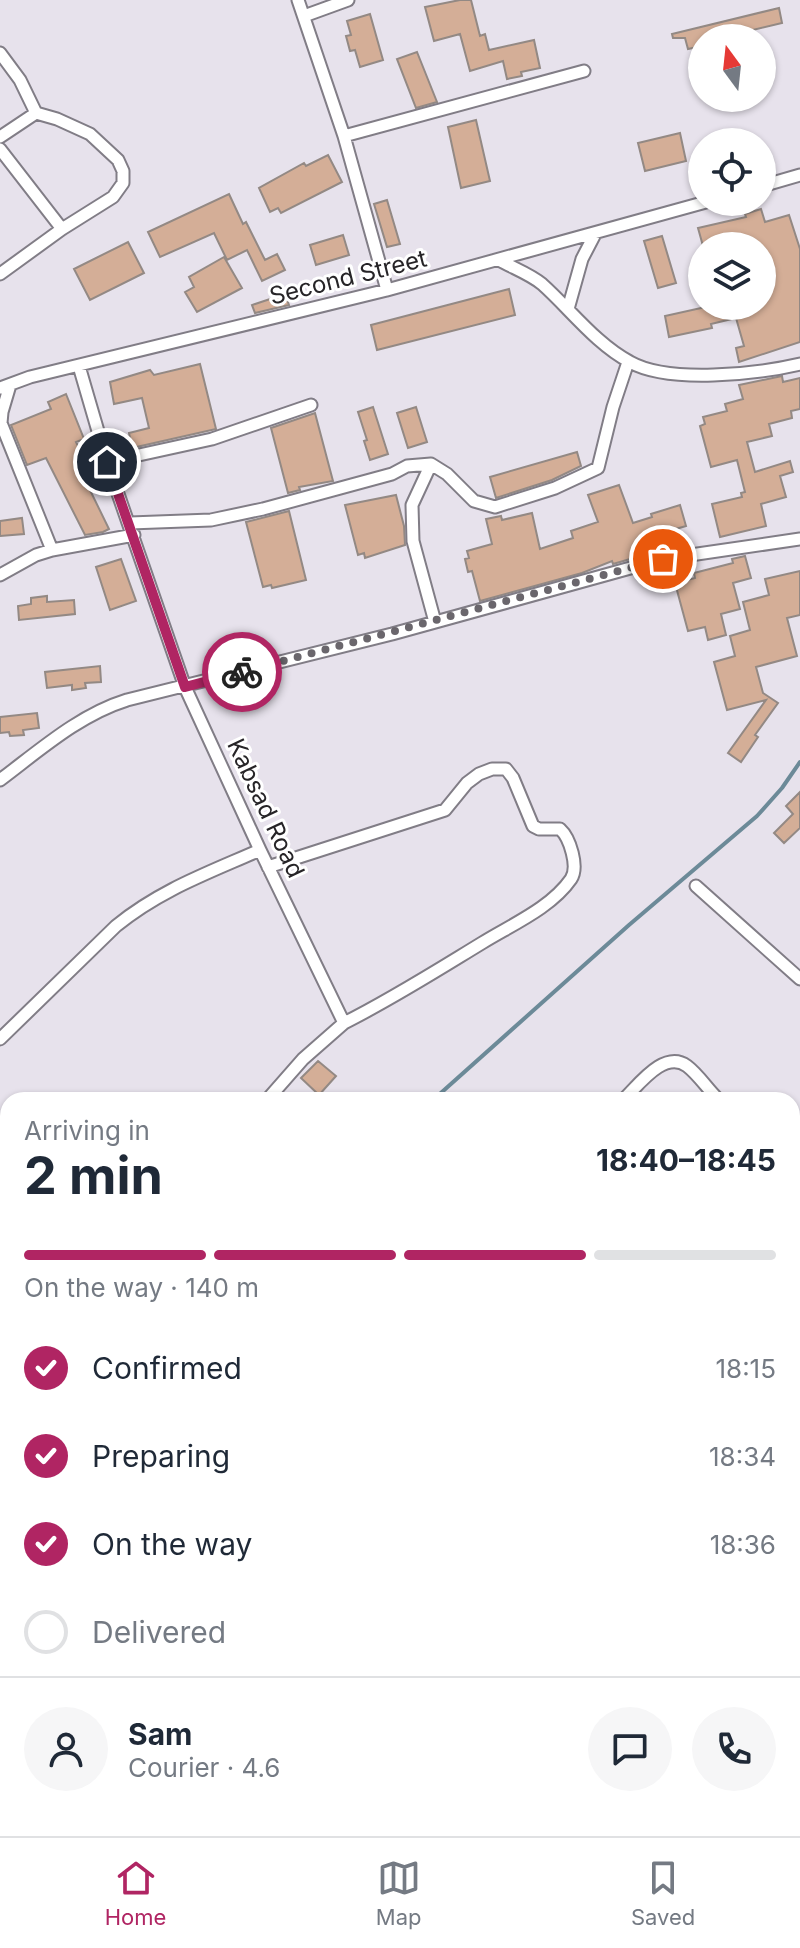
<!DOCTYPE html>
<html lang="en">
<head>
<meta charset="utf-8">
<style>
	body { margin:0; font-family:Inter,sans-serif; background:#f6f6f7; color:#1f2937; height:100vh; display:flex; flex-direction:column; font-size:30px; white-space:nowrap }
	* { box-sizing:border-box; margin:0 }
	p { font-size:26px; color:#747a83 }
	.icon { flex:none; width:44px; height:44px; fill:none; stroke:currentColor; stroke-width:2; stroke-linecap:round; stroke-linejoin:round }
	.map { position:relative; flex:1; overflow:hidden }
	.sheet { position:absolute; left:0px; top:1092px; width:800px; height:744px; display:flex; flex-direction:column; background:#fff; border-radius:24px 24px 0 0; box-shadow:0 2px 6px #0004 }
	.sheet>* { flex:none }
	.needle { width:52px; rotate:345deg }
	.tools { position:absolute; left:688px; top:24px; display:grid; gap:16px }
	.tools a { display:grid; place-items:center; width:88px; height:88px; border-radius:50%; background:#fff; box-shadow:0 2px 6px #0004; font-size:40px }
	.pin { position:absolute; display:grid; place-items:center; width:68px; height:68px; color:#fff; margin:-34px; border:4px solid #fff; border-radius:50%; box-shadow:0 2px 8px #0007 }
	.courier { position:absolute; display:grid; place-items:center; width:80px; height:80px; margin:-40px; border:6px solid #b02563; border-radius:50%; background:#fff; color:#222; box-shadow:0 2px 10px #0007 }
	.headline em { font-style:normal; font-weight:700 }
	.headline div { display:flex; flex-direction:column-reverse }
	.headline { display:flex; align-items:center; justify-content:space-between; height:136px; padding:0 24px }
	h1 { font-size:52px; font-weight:700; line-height:60px }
	.bar { display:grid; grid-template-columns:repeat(4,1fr); gap:12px 8px; align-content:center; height:96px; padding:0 24px }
	.bar i { height:10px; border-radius:6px; background:#e0e1e3 }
	.bar .on { background:#b02563 }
	.bar p { grid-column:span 4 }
	.line { display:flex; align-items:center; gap:20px; padding:0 24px; border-top:2px solid #e0e1e3 }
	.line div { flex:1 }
	.round { display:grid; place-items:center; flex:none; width:84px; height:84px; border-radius:42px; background:#f6f6f7 }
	ol { padding:0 24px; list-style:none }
	li { display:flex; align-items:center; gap:24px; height:88px }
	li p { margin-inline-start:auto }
	li .icon { padding:8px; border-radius:50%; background:#b02563; color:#fff; stroke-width:4 }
	li:last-child { color:#747a83 }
	li i { width:44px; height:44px; border:4px solid #e0e1e3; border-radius:50% }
	.tabs { display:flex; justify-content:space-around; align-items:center; height:112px; border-top:2px solid #e0e1e3; background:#fff; font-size:22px; color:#747a83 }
	.tabs a { display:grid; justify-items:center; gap:4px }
	.tabs .on { color:#b02563 }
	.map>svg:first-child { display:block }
</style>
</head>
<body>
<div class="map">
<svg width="800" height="1836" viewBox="0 0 800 1836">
	<rect width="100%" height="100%" fill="#e7e2ec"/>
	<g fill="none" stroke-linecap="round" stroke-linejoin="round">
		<path stroke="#6c8a98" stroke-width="4" d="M 433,1100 L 629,925 L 757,816 L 782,788 L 800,762
			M 0,1496 L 8,1487"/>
	</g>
	<path fill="#d4ae97" stroke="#938984" stroke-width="2" d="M 460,0 L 471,0 L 480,36 L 485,34 L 489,50 L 534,40 L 540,68 L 521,72 L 522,76 L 507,79 L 503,61 L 470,71 L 460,34 L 434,41 L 425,7 Z
		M 779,8 L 782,23 L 732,35 L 733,38 L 702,38 L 702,46 L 688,49 L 685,38 L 673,38 L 672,34 Z
		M 370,14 L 383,60 L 360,67 L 355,50 L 350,51 L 346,36 L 351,35 L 347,21 Z
		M 417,52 L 437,102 L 416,108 L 397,59 Z
		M 476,120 L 490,181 L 461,188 L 448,127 Z
		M 680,133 L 686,161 L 645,171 L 638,143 Z
		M 328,155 L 342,182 L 281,213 L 278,208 L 270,212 L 259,188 L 304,163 L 306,166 Z
		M 229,194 L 243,224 L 246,222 L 265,260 L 277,254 L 285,270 L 262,281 L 247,250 L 227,260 L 214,233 L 160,257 L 148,232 Z
		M 387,200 L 400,244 L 387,247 L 374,204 Z
		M 761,209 L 765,222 L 789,215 L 800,249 L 800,342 L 739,362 L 736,348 L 744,346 L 736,318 L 711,324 L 712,328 L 669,337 L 665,316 L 710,306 L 762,306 L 762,246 L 703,246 L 698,228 L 746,217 L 745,214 Z
		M 343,235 L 349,255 L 316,265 L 310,245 Z
		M 662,236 L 676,283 L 658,288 L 644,241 Z
		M 128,242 L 144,273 L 90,300 L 74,269 Z
		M 224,257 L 242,288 L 197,312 L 185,292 L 194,287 L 189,277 Z
		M 509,289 L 515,315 L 377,350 L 371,325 Z
		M 285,294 L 289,305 L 255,313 L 252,305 Z
		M 200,364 L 216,429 L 132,448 L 129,433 L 149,428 L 142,398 L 114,404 L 110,382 L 150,370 L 154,375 Z
		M 782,376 L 783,382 L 800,378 L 800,409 L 791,411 L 792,418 L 769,424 L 772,436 L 747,442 L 755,472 L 790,461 L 793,472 L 780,476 L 786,497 L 761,504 L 766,526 L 720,537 L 712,504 L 742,497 L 741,493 L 745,492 L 737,460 L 711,467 L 700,426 L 705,424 L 703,417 L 727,411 L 725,404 L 743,399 L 739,385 Z
		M 66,394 L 84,439 L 76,442 L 96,481 L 88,486 L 109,529 L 103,532 L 85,535 L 46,458 L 27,465 L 11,425 L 51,409 L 48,402 Z
		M 373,407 L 388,454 L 370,460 L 364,441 L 367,440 L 358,412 Z
		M 416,407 L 427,442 L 408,448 L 397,413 Z
		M 315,413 L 333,481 L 299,487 L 300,490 L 288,493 L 271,428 Z
		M 577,452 L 581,466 L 552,480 L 496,498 L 490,477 Z
		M 619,485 L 633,523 L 652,517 L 651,514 L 680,505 L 686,526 L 638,540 L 644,555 L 613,564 L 612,561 L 582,573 L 480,601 L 472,571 L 468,572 L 465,559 L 469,558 L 467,551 L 492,544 L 486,519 L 501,516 L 502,520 L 532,513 L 540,549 L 573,538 L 571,531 L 598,522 L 588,495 Z
		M 396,495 L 404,526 L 405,545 L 365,558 L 364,553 L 358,555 L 345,505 Z
		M 289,511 L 306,580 L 272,588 L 271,585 L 263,587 L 246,522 Z
		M 22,518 L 24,534 L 0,536 L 0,521 Z
		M 745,556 L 751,578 L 733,583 L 740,609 L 721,614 L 726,635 L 708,640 L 705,627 L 688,631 L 675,583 L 695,578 L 694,573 L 733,563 L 732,559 Z
		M 121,559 L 136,601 L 110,610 L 96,567 Z
		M 800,571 L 800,615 L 787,618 L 797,656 L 756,667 L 763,693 L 778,703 L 755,735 L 758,737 L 741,762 L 728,753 L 766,700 L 727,710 L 714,662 L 735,656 L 730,636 L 750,630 L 743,602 L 769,595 L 765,579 Z
		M 47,596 L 47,602 L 74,600 L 75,614 L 19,620 L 18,606 L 31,604 L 31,598 Z
		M 100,666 L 101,682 L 85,683 L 86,688 L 72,690 L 72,685 L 47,688 L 45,672 Z
		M 37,713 L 39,728 L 23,730 L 24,735 L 10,736 L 9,732 L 0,733 L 0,717 Z
		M 800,792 L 800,828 L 784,843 L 774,833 L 793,814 L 786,806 Z
		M 318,1061 L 336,1076 L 319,1095 L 301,1078 Z"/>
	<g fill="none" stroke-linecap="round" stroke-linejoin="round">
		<g stroke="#817d86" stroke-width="15">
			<path id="minor" d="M 298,0 L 344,136 L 387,290
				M 304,16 L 348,0
				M 0,53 L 20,80 L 36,113 L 0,137
				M 344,136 L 584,71
				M 0,149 L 62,229
				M 762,186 L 800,175
				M 499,260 C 513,268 530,274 542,284 C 570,309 596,344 630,362 C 669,384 757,374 800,364
				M 0,274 L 62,229 L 113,197 L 123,183 L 123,171 L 118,160 L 90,134 L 57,119 L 36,113
				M 568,309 L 582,259 L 595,234
				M 79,366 L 107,462 L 185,687 L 260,850 L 344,1023 L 303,1059 L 267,1100
				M 10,385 L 2,412 L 1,423 L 52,550
				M 0,388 L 30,377 L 387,290 L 706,202
				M 107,462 L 212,439 L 311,405
				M 431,464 L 412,505 L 413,541 L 435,622
				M 130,523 L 211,520 L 263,509 L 392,474 L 407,466 L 431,464 L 447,474 L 474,501 L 495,507 L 555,488 L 598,468 L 613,407 L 628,362
				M 0,575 L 36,555 L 52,550 L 134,535
				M 0,780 C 40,750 79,715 127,700 L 392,634 L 663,559 L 800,539
				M 268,867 L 445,810 L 467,783 L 479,774 L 492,769 L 506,769 L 513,778 L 533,826 L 539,829 L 560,829 C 570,838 579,867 571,879 C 551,908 511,925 482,943 C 436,971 392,999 344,1023
				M 696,886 L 800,979
				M 0,1039 L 116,926 C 160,890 208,873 260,850
				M 623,1100 C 638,1086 664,1049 687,1066 C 699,1075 708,1090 719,1100
				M 792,1172 L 800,1180
				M 0,1193 L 8,1194
				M 792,1200 L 800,1191
				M 0,1400 L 8,1391
				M 792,1502 L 800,1481
				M 792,1574 L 800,1577
				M 0,1712 L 8,1705
				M 720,1828 L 734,1836"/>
		</g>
		<g stroke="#817d86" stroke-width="18">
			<path id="tertiary" d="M 0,1793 L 8,1799
				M 44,1828 L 53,1836"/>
		</g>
		<use href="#minor" stroke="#fff" stroke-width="11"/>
		<use href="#tertiary" stroke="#fff" stroke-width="14"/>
	</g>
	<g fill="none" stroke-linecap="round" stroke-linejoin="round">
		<path stroke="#6a666c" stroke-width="8" stroke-dasharray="0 14.4" d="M 242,672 L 663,559"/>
		<path stroke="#b02563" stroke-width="10" d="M 107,462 L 185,687 L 242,672"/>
	</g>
	<g text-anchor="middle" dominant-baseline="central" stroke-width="6" stroke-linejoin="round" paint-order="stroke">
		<g font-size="24" fill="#262427" stroke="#fff">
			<text transform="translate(348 277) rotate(-14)">Second Street</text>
			<text transform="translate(266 808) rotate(65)">Kabsad Road</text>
		</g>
	</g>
</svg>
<div class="tools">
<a><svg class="needle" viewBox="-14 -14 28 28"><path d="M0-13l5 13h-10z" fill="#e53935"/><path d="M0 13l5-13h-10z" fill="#747a83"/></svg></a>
<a><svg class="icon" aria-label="locate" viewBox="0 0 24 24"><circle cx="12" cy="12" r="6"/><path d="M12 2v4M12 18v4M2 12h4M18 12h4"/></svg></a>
<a><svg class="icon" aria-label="layers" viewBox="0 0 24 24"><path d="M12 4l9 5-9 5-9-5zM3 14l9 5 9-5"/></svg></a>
</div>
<div class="pin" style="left:663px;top:559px;background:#ea580c"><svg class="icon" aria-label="bag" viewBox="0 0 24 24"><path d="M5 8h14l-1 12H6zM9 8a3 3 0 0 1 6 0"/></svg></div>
<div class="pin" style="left:107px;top:462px;background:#1f2937"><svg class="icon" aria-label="home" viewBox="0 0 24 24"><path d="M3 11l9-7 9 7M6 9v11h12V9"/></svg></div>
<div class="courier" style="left:242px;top:672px"><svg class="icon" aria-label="bike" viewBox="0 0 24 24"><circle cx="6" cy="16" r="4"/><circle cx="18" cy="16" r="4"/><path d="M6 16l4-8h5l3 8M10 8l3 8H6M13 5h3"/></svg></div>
<section class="sheet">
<div class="headline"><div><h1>2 min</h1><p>Arriving in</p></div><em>18:40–18:45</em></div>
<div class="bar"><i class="on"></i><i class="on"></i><i class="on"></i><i></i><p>On the way · 140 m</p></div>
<ol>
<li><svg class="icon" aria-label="check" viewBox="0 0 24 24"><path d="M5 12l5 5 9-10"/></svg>Confirmed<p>18:15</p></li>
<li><svg class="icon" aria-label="check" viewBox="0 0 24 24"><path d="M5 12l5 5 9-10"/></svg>Preparing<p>18:34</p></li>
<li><svg class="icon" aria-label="check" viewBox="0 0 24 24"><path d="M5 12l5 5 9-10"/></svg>On the way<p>18:36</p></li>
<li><i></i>Delivered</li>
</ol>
<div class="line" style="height:144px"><a class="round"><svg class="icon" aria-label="person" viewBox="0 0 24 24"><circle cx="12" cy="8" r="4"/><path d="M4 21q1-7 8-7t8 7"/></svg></a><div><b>Sam</b><p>Courier · 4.6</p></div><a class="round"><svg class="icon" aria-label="chat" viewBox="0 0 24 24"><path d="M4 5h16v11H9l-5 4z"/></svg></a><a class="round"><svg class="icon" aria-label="phone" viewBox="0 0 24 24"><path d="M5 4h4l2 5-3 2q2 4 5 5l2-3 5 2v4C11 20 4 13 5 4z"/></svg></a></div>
</section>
</div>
<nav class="tabs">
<a class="on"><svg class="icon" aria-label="home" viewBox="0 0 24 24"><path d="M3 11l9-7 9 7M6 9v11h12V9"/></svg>Home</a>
<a><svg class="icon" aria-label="map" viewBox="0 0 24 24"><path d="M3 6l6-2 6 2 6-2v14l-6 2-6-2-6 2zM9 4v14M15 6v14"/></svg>Map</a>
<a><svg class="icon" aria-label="saved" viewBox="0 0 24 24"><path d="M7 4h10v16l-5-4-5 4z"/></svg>Saved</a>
</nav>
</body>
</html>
